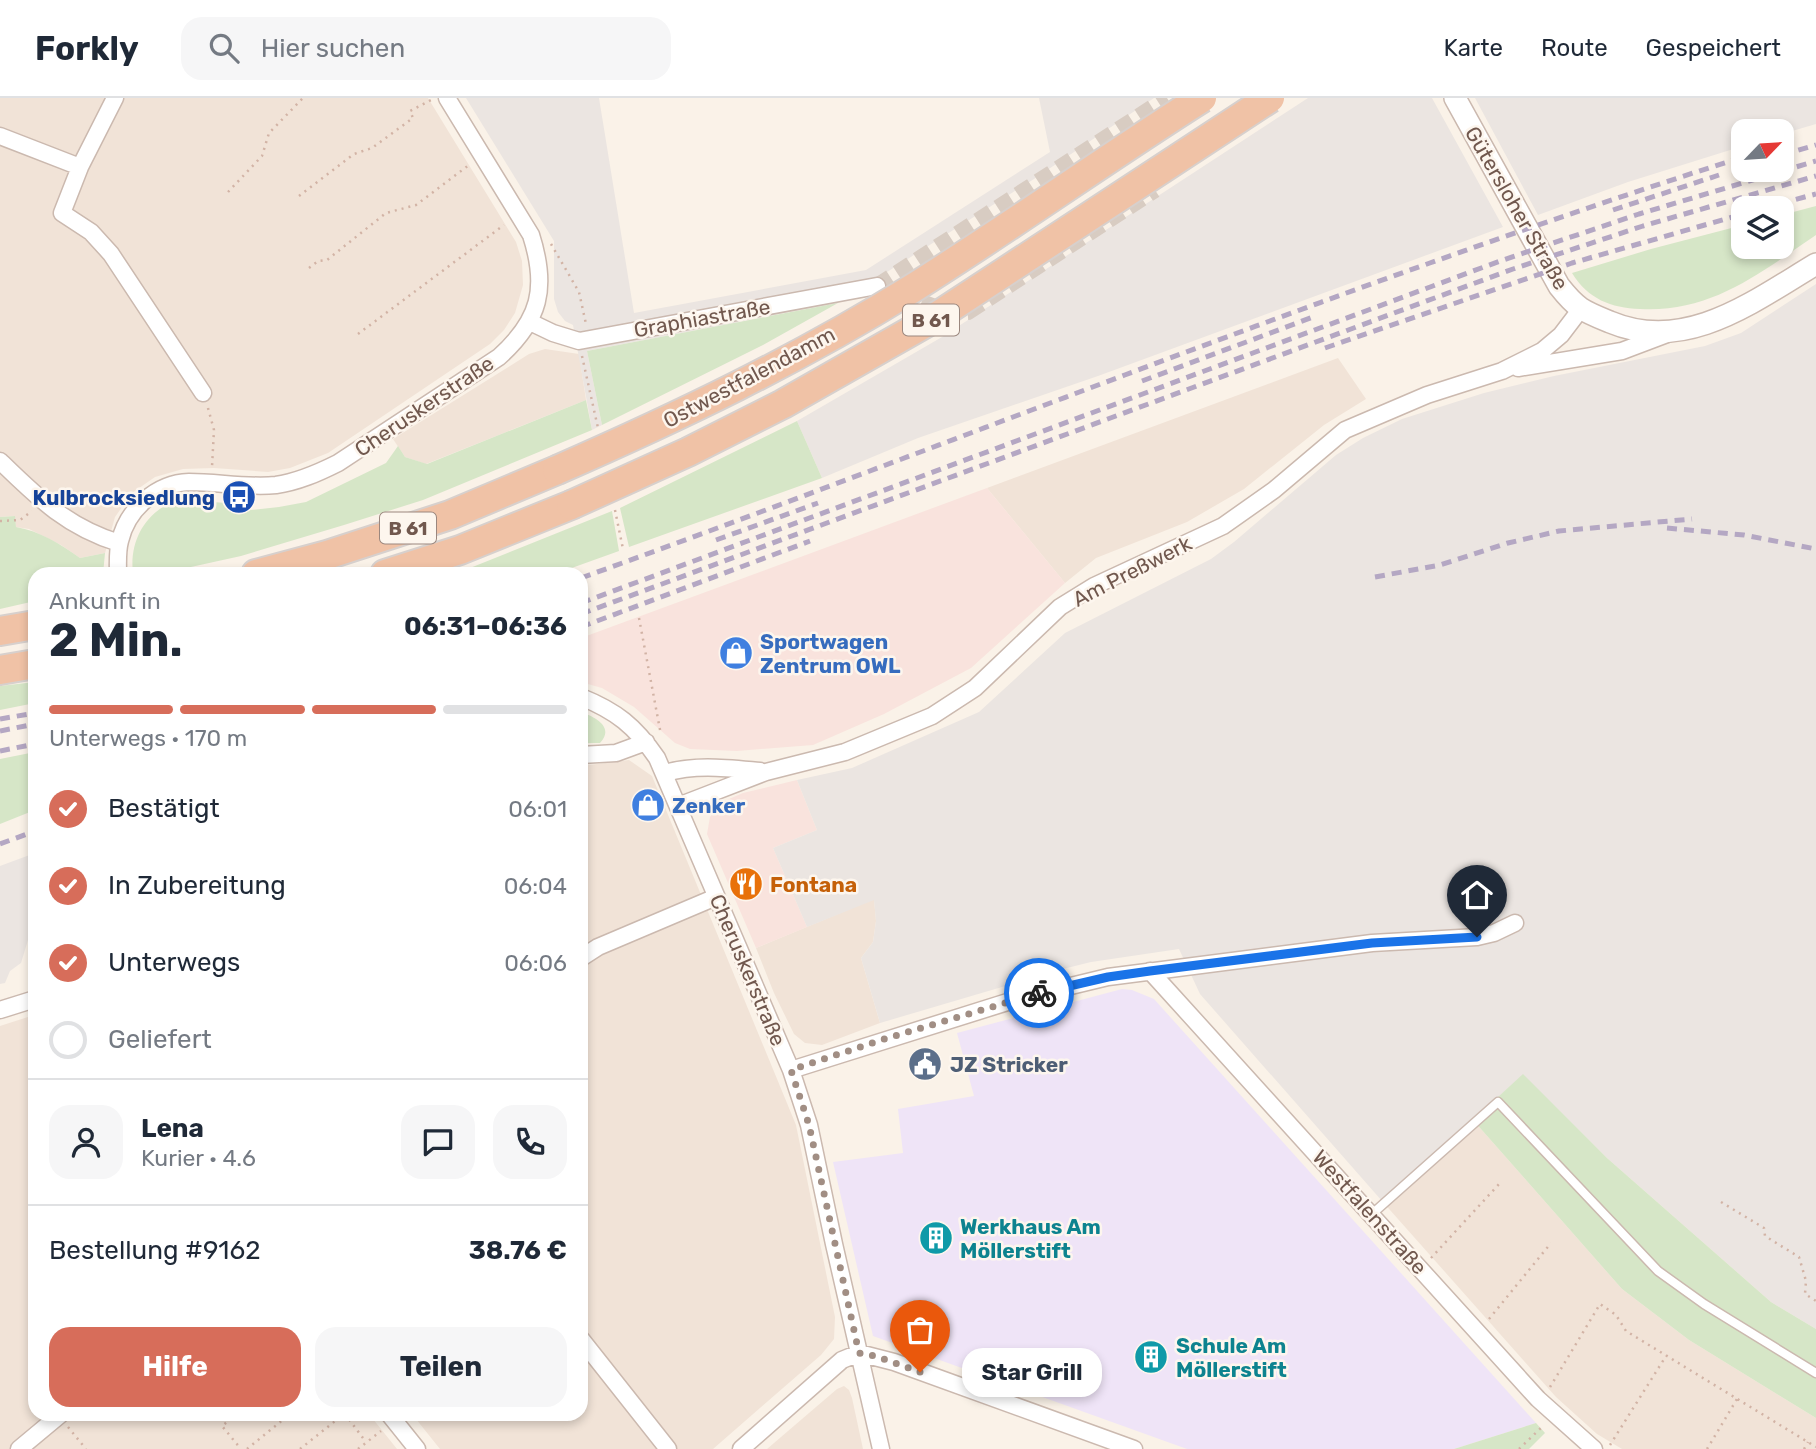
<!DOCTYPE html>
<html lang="de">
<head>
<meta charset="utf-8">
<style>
	body { margin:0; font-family:Rubik,sans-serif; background:#f6f6f7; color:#1f2937; height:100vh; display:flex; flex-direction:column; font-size:26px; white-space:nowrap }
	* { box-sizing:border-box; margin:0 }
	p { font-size:23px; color:#747a83 }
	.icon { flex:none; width:38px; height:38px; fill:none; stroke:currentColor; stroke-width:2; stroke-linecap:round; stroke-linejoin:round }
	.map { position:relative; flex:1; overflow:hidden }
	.sheet { position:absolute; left:28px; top:469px; width:560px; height:854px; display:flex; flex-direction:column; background:#fff; border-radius:21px; box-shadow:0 4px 10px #0003 }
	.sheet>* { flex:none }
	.needle { width:46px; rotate:65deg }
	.controls { position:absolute; left:1731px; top:21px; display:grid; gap:14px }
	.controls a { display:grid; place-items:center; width:63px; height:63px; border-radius:14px; background:#fff; box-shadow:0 4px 10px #0003; font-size:35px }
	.pin { position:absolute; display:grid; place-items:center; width:60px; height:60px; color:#fff; margin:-72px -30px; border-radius:50% 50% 50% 0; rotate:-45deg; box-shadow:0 0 7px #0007 }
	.pin .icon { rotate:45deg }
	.courier { position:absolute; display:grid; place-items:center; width:70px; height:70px; margin:-35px; border:5px solid #1a73e8; border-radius:50%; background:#fff; color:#222; box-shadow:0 2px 9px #0007 }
	.bubble { position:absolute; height:49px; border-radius:21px; background:#fff; box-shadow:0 4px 10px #0003; font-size:23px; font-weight:700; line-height:49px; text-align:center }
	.head em { font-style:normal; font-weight:700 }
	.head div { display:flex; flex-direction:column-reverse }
	.head { display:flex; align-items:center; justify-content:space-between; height:119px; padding:0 21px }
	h1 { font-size:46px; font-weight:700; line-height:52px }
	.bar { display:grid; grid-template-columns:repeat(4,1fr); gap:10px 7px; align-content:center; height:84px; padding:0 21px }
	.bar i { height:9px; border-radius:5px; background:#e0e1e3 }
	.bar .on { background:#d76d5a }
	.bar p { grid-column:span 4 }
	.line { display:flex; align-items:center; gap:18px; padding:0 21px; border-top:2px solid #e0e1e3 }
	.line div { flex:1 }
	.round { display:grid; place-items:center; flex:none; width:74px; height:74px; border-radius:21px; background:#f6f6f7 }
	ol { padding:0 21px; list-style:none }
	li { display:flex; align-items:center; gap:21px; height:77px }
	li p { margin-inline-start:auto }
	li .icon { padding:7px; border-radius:50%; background:#d76d5a; color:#fff; stroke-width:4 }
	li:last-child { color:#747a83 }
	li i { width:38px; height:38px; border:4px solid #e0e1e3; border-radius:50% }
	.primary-button { display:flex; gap:14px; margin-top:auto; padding:14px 21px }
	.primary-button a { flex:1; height:80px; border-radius:21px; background:#d76d5a; color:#fff; font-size:28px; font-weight:700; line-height:80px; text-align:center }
	.primary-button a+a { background:#f6f6f7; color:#1f2937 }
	header { display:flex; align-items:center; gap:42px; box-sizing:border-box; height:98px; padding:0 35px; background:#fff; border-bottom:2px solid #e0e1e3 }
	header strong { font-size:33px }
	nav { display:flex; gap:38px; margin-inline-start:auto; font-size:24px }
	.search { width:490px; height:63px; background:#f6f6f7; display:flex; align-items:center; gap:18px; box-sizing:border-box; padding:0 24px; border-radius:21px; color:#747a83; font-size:26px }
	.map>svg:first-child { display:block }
</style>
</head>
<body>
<header>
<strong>Forkly</strong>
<div class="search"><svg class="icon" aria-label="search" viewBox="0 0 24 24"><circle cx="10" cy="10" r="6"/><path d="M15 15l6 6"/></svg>Hier suchen</div>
<nav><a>Karte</a><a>Route</a><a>Gespeichert</a></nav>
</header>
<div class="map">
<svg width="1816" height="1351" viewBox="0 0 1816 1351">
	<rect width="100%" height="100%" fill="#faf2e8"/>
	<path fill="#f1e3d7" d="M 0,0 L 428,0 L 516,144 L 522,163 L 523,187 L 515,215 L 504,232 L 490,246 L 328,355 L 290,370 L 268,374 L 214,370 L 183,371 L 155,379 L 132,395 L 115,419 L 105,455 L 80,460 L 61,447 L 29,431 L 16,429 L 14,418 L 0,419 Z
		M 545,251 L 579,256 L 586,302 L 426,366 L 405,359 L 393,341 L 529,256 Z
		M 1338,260 L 1366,301 L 1324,327 L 1244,391 L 1187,424 L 1096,460 L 1065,485 L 987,390 Z
		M 629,662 L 652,678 L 796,1027 L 835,1219 L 834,1241 L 821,1257 L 713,1351 L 440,1351 L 412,1316 L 581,1316 L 581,668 Z
		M 874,801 L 876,823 L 873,844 L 861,860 L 880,925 L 822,947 L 805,945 L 794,936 L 774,895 L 756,850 Z
		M 31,918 L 35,920 L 35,1316 L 369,1316 L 397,1351 L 0,1351 L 0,928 Z
		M 1473,1022 L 1622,1191 L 1689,1242 L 1816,1320 L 1816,1351 L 1622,1351 L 1597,1336 L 1556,1299 L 1382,1103 Z
		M 844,1288 L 849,1292 L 852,1300 L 863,1351 L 767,1351 L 837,1291 Z"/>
	<path fill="#f9e3dd" d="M 987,390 L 1065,485 L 971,570 L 884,616 L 813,647 L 737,653 L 690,651 L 675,645 L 634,609 L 602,590 L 581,584 L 581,540 Z
		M 797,682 L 817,732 L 773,750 L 807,829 L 756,850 L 707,736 L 710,719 L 722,704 L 743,695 Z"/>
	<path fill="#ebe5e1" d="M 466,0 L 599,0 L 634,215 L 866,172 L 1050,54 L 1039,0 L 1154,0 L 1034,81 L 838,205 L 587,253 L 602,327 L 592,332 L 573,227 L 565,223 L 558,214 L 554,201 L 554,143 Z
		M 1308,0 L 1432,0 L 1503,129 L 1098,278 L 918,340 L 822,380 L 797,323 L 942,239 Z
		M 1475,0 L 1816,0 L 1816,26 L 1782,36 L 1782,33 L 1743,33 L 1743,48 L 1628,84 L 1538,117 Z
		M 1816,186 L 1816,1231 L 1771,1204 L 1607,1060 L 1523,977 L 1382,1103 L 1200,896 L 1179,851 L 1091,864 L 1063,871 L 880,925 L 861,860 L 873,844 L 876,823 L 874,802 L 807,829 L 773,750 L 817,732 L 797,682 L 852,670 L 979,614 L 1065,535 L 1211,461 L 1234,444 L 1336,357 L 1363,340 L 1402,321 L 1484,295 L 1554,278 L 1705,248 L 1741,235 Z
		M 35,755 L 35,819 L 21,865 L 10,873 L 5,885 L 0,886 L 0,768 Z"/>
	<path fill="#efe4f7" d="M 1122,891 L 1132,892 L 1154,901 L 1536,1325 L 1454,1351 L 1187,1351 L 873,1238 L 833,1064 L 903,1055 L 898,1011 L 974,998 L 957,935 Z"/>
	<path fill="#d6e6c7" d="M 1816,108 L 1816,137 C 1760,175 1711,215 1640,211 C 1611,210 1588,201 1572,175 L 1651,151 L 1743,127 L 1743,149 L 1782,149 L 1782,117 Z
		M 838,205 L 763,247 L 602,327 L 587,253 Z
		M 586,302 L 592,332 L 423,402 L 344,427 L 241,458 L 159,476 L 133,476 C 128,434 155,402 197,397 L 199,403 L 240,406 L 251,412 L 279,409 L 306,404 L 386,365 L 398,348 L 405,359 L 427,366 Z
		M 797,323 L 822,380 L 629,449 L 620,410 Z
		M 612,413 L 619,453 L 555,476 L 455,476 Z
		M 15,418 L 16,429 C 40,433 60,446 80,460 L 105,455 L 103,476 L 35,476 L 35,503 L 0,511 L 0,419 Z
		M 35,584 L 35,605 L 0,612 L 0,588 Z
		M 581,614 C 595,619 615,629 600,645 L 581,645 Z
		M 35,654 L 35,712 L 0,726 L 0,661 Z
		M 1523,976 L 1607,1060 L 1771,1204 L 1816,1231 L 1816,1320 L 1689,1242 L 1622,1191 L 1473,1022 Z
		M 1536,1325 L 1545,1335 L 1529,1351 L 1454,1351 Z"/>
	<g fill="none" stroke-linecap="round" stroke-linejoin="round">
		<path stroke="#d8ccc2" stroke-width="16" stroke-dasharray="16 8" stroke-linecap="butt" d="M 877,188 L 1167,0
			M 899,196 L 952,215 L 968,214 L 1155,92"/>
		<g stroke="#cbb9af" stroke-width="11">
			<path id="service" d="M 1372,1116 L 1498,1004 L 1658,1173 L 1704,1206 L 1816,1275"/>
		</g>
		<g stroke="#cbb9af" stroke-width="19">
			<path id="minor" d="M 115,0 L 80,69 L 62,115 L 91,134 L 111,156 L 203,295
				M 0,38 L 80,69
				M 530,224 L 553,235 L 579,243 L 877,188
				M 1518,270 L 1622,253 L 1667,236
				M 0,363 C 38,400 67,429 119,445
				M 118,476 C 118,466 117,454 120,443 C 127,412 156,385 189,384 C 218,384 248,390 276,387 C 298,384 318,375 338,365 L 499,259 C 540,222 548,190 531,137 L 447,0
				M 581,599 C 616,613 635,628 657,660 L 791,972 L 809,1027 L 834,1146 L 881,1351
				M 581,657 L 616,655 L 646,644
				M 665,675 C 696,666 727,670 760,673
				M 678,708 L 766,674 L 845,654 L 932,618 L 975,590 L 1060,509 L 1094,488 L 1223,428 L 1274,392 L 1345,332 L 1427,297 L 1502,273 L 1542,253 L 1561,237 L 1580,212
				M 581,860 L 598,849 L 716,799
				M 1150,873 L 1538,1301 L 1594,1351
				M 0,912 L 35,901
				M 791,972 L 1017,901 L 1108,879 L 1372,845 L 1477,839 L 1494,835 L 1515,825
				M 581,1241 L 668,1351
				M 389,1316 L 417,1351
				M 19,1351 L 61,1316
				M 741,1351 L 842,1262 L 859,1255 L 894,1264 L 1134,1351"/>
		</g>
		<g stroke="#cbb9af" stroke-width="24">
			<path id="tertiary" d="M 1455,0 L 1559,188 C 1577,211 1583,213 1610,224 C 1686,256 1754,203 1816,166"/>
		</g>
		<g stroke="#d7d0cd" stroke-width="32">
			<path id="trunk" d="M 256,476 L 327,457 L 450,417 L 557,372
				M 385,476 L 460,452 L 571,407
				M 0,533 L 35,527
				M 0,572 L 35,566"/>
		</g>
		<path stroke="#d2b3a5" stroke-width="2.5" stroke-dasharray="2 5" stroke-linecap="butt" d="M 228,94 L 262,58 L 269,35 L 303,0
			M 299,98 L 354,56 L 372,50 L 413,20 L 410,13 L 433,1
			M 551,146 L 579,194 L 586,226
			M 309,170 L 318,163 L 327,162 L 386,115 L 416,107 L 469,67
			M 358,236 L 504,127
			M 582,258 L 598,330
			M 208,310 L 214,332 L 212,369
			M 615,412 L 623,451
			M 0,423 L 20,422 L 32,413
			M 639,520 L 661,637
			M 1721,1104 L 1764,1130 L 1765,1138 L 1799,1159 L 1806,1183 L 1805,1196 L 1816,1203
			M 1431,1160 L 1500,1085
			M 1489,1221 L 1551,1145
			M 1550,1289 L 1600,1206 L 1616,1217 L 1626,1233 L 1816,1349
			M 237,1316 L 222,1328 L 241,1351
			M 345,1316 L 366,1344
			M 68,1329 L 86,1351
			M 1610,1347 L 1666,1258
			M 247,1351 L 290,1316
			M 300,1351 L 344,1316
			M 358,1351 L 381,1333
			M 1519,1351 L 1544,1327
			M 1707,1351 L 1737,1301
			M 1804,1351 L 1808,1344"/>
		<use href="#service" stroke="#fff" stroke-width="8"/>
		<use href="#minor" stroke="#fff" stroke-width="16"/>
		<use href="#tertiary" stroke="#fff" stroke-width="21"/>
		<use href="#trunk" stroke="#f0c2a6" stroke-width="28"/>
		<path stroke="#b4a7c3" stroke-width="5" stroke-dasharray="10 7" stroke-linecap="butt" d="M 1782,57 L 1816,47
			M 1763,110 L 1816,96
			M 1613,112 L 1719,77
			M 1325,250 L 1572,165 L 1743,116
			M 1142,283 L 1313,219
			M 1667,430 L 1744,437 L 1816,451
			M 716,442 L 818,405
			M 1375,479 L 1440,467 L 1508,445 L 1559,433 L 1692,421
			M 581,480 C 968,340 1350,184 1743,59
			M 581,505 L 1500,163 L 1639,116 L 1816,63
			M 581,516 L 1513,171 L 1643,128 L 1816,78
			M 581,529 L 810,443
			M 0,621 L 35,615
			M 0,633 L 35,626
			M 0,653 L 35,646
			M 0,746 L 35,733"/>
		<g stroke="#d7d0cd" stroke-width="32" stroke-linecap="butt">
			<path id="trunk-bridge" d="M 557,372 C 678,319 797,262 910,192 C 1009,130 1104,62 1202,0
				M 571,407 L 688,354 L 783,306 L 936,219 L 1270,0"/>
		</g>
		<use href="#trunk-bridge" stroke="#f0c2a6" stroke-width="28"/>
	</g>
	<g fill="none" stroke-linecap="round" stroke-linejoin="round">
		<path stroke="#a18e84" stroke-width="7" stroke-dasharray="0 12.6" d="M 920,1274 L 875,1258 L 859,1255 L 809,1027 L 791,972 L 881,942 L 1039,895"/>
		<path stroke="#1a73e8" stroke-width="9" d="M 1039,895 L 1108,879 L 1150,873 L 1372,845 L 1477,839"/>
	</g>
	<defs>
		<g id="bus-disc" transform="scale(1.75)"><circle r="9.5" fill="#1a4fb4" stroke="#fdf6ee"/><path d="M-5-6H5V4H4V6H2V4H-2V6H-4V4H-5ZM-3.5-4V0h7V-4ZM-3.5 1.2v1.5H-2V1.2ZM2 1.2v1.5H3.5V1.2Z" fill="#fff"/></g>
		<g id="shop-disc" transform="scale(1.75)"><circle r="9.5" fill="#3f7fe0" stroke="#fdf6ee"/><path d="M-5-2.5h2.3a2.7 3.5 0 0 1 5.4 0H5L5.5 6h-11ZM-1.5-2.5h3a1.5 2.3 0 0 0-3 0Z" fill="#fff"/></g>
		<g id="restaurant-disc" transform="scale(1.75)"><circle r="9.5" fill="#e8710a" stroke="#fdf6ee"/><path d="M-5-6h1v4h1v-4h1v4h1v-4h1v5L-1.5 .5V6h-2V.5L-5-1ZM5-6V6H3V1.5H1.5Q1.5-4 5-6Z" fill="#fff"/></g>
		<g id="civic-disc" transform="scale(1.75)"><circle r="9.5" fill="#5c6f8a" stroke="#fdf6ee"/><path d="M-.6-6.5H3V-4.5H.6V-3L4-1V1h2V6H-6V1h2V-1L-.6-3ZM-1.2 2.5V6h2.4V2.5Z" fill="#fff"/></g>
		<g id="building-disc" transform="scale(1.75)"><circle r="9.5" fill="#0f9aa8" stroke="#fdf6ee"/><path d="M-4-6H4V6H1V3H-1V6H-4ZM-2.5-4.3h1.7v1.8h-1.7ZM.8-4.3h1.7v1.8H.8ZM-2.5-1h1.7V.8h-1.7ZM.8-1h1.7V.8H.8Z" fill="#fff"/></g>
	</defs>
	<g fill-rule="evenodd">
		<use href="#bus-disc" x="239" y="399"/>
		<use href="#shop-disc" x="736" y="555"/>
		<use href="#shop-disc" x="648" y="707"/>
		<use href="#restaurant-disc" x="746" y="786"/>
		<use href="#civic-disc" x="925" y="966"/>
		<use href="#building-disc" x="936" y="1140"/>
		<use href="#building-disc" x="1151" y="1259"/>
	</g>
	<g text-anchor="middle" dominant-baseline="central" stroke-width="5" stroke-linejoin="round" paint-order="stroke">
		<g fill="#fdf6ee" stroke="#9b877e" stroke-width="2">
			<rect x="903" y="206.5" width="56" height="31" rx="5"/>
			<rect x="380" y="414.5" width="56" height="31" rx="5"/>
		</g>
		<g font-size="19" font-weight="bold" fill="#71584e">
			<text x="931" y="222">B 61</text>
			<text x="408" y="430">B 61</text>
		</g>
		<g font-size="21" fill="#71584e" stroke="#fdf6ee">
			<text transform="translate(1517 110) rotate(60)">Gütersloher Straße</text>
			<text transform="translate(702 220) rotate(-10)">Graphiastraße</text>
			<text transform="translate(749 279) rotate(-28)">Ostwestfalendamm</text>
			<text transform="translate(424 308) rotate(-34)">Cheruskerstraße</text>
			<text transform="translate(1132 473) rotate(-27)">Am Preßwerk</text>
			<text transform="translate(748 872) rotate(67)">Cheruskerstraße</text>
			<text transform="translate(1370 1114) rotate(48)">Westfalenstraße</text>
		</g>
		<g font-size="21" font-weight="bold" fill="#164399" stroke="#fdf6ee" text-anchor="end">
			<text x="215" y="399">Kulbrocksiedlung</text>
		</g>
		<g font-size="21" font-weight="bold" fill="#366cbe" stroke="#fdf6ee" text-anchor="start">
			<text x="760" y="543">Sportwagen<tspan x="760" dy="24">Zentrum OWL</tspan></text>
			<text x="672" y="707">Zenker</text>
		</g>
		<g font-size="21" font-weight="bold" fill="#c56008" stroke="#fdf6ee" text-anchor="start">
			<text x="770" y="786">Fontana</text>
		</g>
		<g font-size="21" font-weight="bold" fill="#4e5e75" stroke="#fdf6ee" text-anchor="start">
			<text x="950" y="966">JZ Stricker</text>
		</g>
		<g font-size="21" font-weight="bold" fill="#0d838f" stroke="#fdf6ee" text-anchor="start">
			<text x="960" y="1128">Werkhaus Am<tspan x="960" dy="24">Möllerstift</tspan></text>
			<text x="1176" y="1247">Schule Am<tspan x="1176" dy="24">Möllerstift</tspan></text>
		</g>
	</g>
</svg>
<div class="controls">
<a><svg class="needle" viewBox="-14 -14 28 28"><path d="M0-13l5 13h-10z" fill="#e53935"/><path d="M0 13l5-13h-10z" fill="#747a83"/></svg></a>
<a><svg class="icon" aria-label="layers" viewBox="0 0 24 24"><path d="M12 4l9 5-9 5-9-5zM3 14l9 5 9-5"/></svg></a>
</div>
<div class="pin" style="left:920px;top:1274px;background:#ea580c"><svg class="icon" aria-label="bag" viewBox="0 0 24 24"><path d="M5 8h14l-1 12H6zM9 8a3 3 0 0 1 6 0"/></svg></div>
<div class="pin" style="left:1477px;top:839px;background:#1f2937"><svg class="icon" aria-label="home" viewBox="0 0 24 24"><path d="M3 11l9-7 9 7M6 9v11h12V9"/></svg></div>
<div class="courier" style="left:1039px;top:895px"><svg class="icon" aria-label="bike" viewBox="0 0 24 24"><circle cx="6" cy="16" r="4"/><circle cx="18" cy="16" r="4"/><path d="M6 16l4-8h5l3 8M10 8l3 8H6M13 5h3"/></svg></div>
<div class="bubble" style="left:962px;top:1250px;width:140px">Star Grill</div>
<section class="sheet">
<div class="head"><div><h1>2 Min.</h1><p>Ankunft in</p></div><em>06:31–06:36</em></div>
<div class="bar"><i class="on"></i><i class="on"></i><i class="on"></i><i></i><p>Unterwegs · 170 m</p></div>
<ol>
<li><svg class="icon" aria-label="check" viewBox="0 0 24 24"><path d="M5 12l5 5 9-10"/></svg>Bestätigt<p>06:01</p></li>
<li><svg class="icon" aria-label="check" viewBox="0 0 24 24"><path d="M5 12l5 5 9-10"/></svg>In Zubereitung<p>06:04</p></li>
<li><svg class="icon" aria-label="check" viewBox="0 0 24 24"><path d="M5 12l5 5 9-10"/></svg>Unterwegs<p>06:06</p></li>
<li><i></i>Geliefert</li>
</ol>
<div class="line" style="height:126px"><a class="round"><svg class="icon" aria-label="person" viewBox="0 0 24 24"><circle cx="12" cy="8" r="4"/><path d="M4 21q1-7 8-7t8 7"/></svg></a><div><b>Lena</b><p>Kurier · 4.6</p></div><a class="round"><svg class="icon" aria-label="chat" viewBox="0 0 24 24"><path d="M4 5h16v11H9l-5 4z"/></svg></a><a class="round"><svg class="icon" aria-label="phone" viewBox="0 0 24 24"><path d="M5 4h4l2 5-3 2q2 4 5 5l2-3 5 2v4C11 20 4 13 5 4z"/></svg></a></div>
<div class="line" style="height:91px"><div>Bestellung #9162</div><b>38.76 €</b></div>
<div class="primary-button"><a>Hilfe</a><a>Teilen</a></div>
</section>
</div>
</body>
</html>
